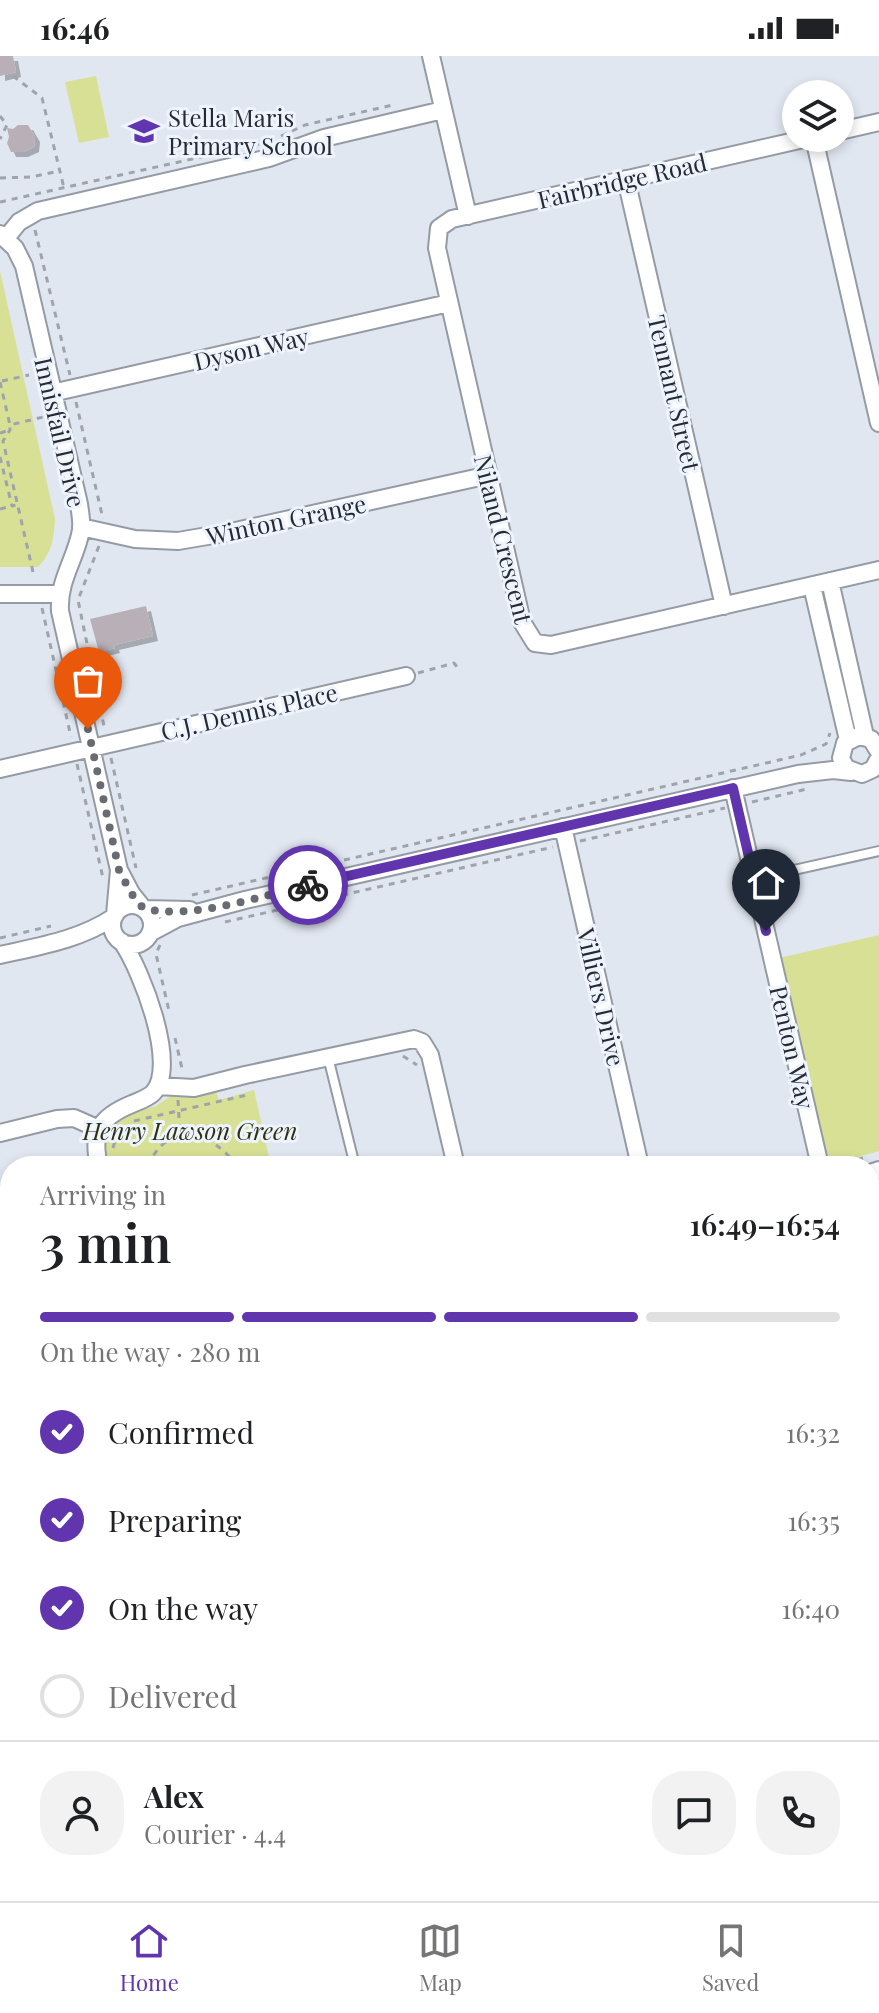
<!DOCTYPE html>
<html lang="en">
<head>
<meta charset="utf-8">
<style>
	body { margin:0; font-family:"Playfair Display",serif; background:#f2f2f2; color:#202124; height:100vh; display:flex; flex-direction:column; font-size:30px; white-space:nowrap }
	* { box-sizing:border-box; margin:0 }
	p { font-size:26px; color:#757577 }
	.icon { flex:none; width:44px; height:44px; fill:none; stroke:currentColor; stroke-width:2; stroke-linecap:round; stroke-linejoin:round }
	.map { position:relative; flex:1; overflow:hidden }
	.side { position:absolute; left:0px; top:1100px; width:880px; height:746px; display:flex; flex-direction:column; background:#fff; border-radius:32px 32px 0 0; box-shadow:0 4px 12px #0003 }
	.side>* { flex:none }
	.fabs { position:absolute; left:782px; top:24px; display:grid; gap:16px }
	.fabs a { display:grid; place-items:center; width:72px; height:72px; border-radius:50%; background:#fff; box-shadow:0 4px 12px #0003; font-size:40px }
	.pin { position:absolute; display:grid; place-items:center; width:68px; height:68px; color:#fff; margin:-82px -34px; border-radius:50% 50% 50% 0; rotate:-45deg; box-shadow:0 0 8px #0007 }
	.pin .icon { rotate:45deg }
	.courier { position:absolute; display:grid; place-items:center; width:80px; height:80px; margin:-40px; border:6px solid #6035ad; border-radius:50%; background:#fff; color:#222; box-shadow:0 2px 10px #0007 }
	.summary em { font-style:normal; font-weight:600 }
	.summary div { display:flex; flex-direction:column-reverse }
	.summary { display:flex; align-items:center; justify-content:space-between; height:136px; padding:0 40px }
	h1 { font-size:52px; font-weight:600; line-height:60px }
	.bar { display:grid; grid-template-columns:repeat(4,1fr); gap:12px 8px; align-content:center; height:96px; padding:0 40px }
	.bar i { height:10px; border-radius:6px; background:#e0e0e0 }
	.bar .selected { background:#6035ad }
	.bar p { grid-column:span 4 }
	.line { display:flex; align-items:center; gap:20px; padding:0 40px; border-top:2px solid #e0e0e0 }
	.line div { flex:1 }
	.round { display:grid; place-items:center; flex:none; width:84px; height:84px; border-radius:32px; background:#f2f2f2 }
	ol { padding:0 40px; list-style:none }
	li { display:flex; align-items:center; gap:24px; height:88px }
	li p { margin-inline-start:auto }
	li .icon { padding:8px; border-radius:50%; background:#6035ad; color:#fff; stroke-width:4 }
	li:last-child { color:#757577 }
	li i { width:44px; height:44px; border:4px solid #e0e0e0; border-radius:50% }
	.status { display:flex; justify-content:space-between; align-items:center; height:56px; padding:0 40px; background:#fff; direction:ltr }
	.status svg { height:22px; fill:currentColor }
	.dock { display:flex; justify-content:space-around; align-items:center; height:112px; border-top:2px solid #e0e0e0; background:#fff; font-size:22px; color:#757577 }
	.dock a { display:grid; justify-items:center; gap:4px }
	.dock .selected { color:#6035ad }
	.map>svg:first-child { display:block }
</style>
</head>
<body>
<div class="status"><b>16:46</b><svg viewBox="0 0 49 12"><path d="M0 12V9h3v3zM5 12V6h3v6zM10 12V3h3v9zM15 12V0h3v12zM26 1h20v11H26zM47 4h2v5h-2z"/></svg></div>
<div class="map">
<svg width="879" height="1845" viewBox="0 0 879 1845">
	<defs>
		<filter id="shadow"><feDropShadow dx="5" dy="5" stdDeviation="0" flood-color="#0004"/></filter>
	</defs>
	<rect width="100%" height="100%" fill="#e1e7f1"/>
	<path fill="#d7e094" d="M 96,20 L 109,81 L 79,87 L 65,26 Z
		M 0,215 L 55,463 C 54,482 52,497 38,511 L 0,511 Z
		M 879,879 L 879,1095 L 832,1108 L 824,1089 L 779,902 Z
		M 215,1033 L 219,1044 L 254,1034 L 271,1110 L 105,1110 L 105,1085 L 119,1063 L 131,1057 L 156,1050 L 175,1037 Z
		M 525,1836 L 684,1836 L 686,1845 L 521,1845 Z"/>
	<path fill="#b9afb7" filter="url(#shadow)" d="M 0,0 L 13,0 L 16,16 L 0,20 Z
		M 18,69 L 28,69 L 35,81 L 34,91 L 23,96 L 11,96 L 7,87 L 9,81 L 7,72 L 13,73 Z
		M 146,550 L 153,580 L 114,589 L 115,592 L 99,596 L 90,563 Z"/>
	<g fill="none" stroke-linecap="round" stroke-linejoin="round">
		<g stroke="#959ba5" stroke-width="12">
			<path id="lane" d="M 754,823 L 879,795
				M 328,1001 L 355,1110
				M 870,1305 L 879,1302
				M 0,1819 L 10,1817
				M 765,1836 L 767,1845"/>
		</g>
		<g stroke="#959ba5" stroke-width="20">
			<path id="street" d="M 431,0 L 468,160
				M 840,75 L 879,66
				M 808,82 L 452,163 L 439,172 L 437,192 L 522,566 L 535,587 L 551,589 L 879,514
				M 814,82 L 879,367
				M 626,123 L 724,550
				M 0,178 L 15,192 L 24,210 L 79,448 C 80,456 82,465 81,474 C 76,503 58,524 60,555 L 119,814 L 131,837 L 143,852
				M 6,182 L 19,166 L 38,155 L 269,102 L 324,82 L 443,54
				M 52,337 L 449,247
				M 81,471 L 135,483 L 178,485 L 231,476 L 489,419
				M 830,525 L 865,680
				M 812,530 L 848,684
				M 0,538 L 59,538
				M 879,696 L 871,683 L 859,680 L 845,687 L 841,702 L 846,712 L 862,718 L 873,713 L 879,702
				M 0,713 L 406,620
				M 733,732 L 820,1110
				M 563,771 L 640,1110
				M112 869a20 20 0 1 1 40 0a20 20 0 1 1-40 0Z
				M 145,853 L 190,854
				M 115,859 L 119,814
				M 150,877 L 178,862 L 245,844 L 798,718 L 833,714 L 851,716
				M 0,899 C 40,890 79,884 114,861
				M 158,1030 L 194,1032 L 245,1019 L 414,983 L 422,986 L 430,999 L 456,1110
				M 0,1077 L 57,1063 L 74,1062 L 99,1073
				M 99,1110 C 91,1075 100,1061 132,1048 C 139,1045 148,1042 153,1037 C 179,1010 141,913 122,886
				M 870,1117 L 879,1114
				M 0,1480 L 4,1495 L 10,1504
				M 870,1566 L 879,1607
				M 870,1731 L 879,1727
				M 134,1836 L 136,1845
				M 479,1836 L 485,1845
				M 380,1845 L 423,1836
				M 497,1845 L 498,1836"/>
		</g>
		<g stroke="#959ba5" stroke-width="26">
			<path id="secondary" d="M 870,1362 L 879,1360
				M 0,1555 L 10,1554
				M 0,1574 L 10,1571"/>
		</g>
		<path stroke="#9fa4ac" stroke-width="3" stroke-dasharray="6 6" stroke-linecap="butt" d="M 13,20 L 42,42 L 64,132
			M 0,60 L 7,69 L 0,83
			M 281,80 L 305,69 L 393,49
			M 0,122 L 31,121 L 59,115
			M 0,146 L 259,88
			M 35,174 L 70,319
			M 2,325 L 29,319
			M 0,326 L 10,369
			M 76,346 L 103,463
			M 0,377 L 10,374
			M 0,401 L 12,450 L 17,449
			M 0,453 L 12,450
			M 99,490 L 78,544 L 105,675
			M 33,516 L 3,385 L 10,374 L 10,369 L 43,361
			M 42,552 L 71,681
			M 418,617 L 454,607 L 457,611
			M 111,702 L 136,812
			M 77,708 L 103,822
			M 752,746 L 807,733
			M 580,785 L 725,752
			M 192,839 L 801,699 L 826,688 L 830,677
			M 225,866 L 553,791
			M 0,882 L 51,870
			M 160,889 L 156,898 L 169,955
			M 175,982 L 183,1017
			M 403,1000 L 417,1009
			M 178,1044 L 180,1080
			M 113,1092 L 117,1078 L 134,1065 L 247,1039
			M 148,1110 C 168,1063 212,1075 237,1110
			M 836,1110 L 863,1102
			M 0,1417 L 10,1460
			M 0,1528 L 10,1526
			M 879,1704 L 879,1703
			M 571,1836 L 576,1845
			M 687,1836 L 689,1845
			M 517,1845 L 521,1836"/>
		<use href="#lane" stroke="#fff" stroke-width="8"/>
		<use href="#street" stroke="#fff" stroke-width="16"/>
		<use href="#secondary" stroke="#c4e4e2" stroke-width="22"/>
	</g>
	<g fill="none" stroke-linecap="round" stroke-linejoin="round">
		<path stroke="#686c72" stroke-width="8" stroke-dasharray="0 14.4" d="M 88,673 L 119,814 L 131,837 L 143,852 C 191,865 260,840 308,829"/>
		<path stroke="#6035ad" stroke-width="10" d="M 308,829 L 733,732 L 766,875"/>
	</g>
	<defs>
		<g id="school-bare" transform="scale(2.4)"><path d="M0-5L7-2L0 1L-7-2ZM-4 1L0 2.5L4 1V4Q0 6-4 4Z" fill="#6035ad" stroke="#eef4ff" stroke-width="2.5" paint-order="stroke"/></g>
	</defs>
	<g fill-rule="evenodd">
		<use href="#school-bare" x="144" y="75"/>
	</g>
	<g text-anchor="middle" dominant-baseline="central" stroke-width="6" stroke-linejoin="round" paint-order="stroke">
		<g font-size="24" fill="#272a2e" stroke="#eef4ff" text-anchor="start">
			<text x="168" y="61">Stella Maris<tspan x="168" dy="28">Primary School</tspan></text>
		</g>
		<g font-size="24" fill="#272a2e" stroke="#eef4ff">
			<text transform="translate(622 124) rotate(-13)">Fairbridge Road</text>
			<text transform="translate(251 292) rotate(-13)">Dyson Way</text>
			<text transform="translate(675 337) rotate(77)">Tennant Street</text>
			<text transform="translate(61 376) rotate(77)">Innisfail Drive</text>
			<text transform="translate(286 463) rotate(-12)">Winton Grange</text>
			<text transform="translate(504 483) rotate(76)">Niland Crescent</text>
			<text transform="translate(249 655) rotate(-13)">C.J. Dennis Place</text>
			<text transform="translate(602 941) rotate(77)">Villiers Drive</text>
			<text transform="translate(793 991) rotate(77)">Penton Way</text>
		</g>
		<g font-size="24" font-style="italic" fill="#2e310d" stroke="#eef4ff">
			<text x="190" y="1074">Henry Lawson Green</text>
		</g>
	</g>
</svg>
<div class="fabs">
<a><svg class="icon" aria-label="layers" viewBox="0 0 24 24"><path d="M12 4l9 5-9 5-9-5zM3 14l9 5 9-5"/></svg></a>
</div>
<div class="pin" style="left:88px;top:673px;background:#ea580c"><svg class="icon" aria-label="bag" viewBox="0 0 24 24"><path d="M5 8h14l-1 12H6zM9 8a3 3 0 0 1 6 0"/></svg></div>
<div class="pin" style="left:766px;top:875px;background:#1f2937"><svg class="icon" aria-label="home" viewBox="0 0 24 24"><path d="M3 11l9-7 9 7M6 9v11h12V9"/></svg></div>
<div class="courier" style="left:308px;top:829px"><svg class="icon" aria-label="bike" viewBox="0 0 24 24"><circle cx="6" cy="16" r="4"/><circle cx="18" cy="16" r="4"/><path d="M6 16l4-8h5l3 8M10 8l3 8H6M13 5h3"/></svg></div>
<section class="side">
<div class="summary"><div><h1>3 min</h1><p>Arriving in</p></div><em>16:49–16:54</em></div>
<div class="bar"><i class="selected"></i><i class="selected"></i><i class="selected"></i><i></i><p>On the way · 280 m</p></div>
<ol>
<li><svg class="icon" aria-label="check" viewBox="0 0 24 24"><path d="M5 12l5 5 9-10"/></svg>Confirmed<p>16:32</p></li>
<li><svg class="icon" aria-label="check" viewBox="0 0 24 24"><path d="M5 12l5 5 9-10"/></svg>Preparing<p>16:35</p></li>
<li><svg class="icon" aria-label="check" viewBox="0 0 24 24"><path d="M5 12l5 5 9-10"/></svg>On the way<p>16:40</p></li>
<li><i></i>Delivered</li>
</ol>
<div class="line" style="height:144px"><a class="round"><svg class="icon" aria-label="person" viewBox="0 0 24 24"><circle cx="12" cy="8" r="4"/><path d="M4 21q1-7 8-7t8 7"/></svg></a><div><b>Alex</b><p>Courier · 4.4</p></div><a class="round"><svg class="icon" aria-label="chat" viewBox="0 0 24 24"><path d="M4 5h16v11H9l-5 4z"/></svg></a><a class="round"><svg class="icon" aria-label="phone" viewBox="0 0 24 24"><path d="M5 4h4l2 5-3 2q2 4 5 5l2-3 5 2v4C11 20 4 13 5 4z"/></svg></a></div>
</section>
</div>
<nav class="dock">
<a class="selected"><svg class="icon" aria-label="home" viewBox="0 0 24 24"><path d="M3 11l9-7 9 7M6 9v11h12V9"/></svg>Home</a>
<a><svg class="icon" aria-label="map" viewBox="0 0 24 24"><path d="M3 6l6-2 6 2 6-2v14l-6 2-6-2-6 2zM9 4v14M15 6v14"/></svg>Map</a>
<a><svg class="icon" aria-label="saved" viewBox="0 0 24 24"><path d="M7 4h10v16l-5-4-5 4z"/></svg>Saved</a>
</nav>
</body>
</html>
